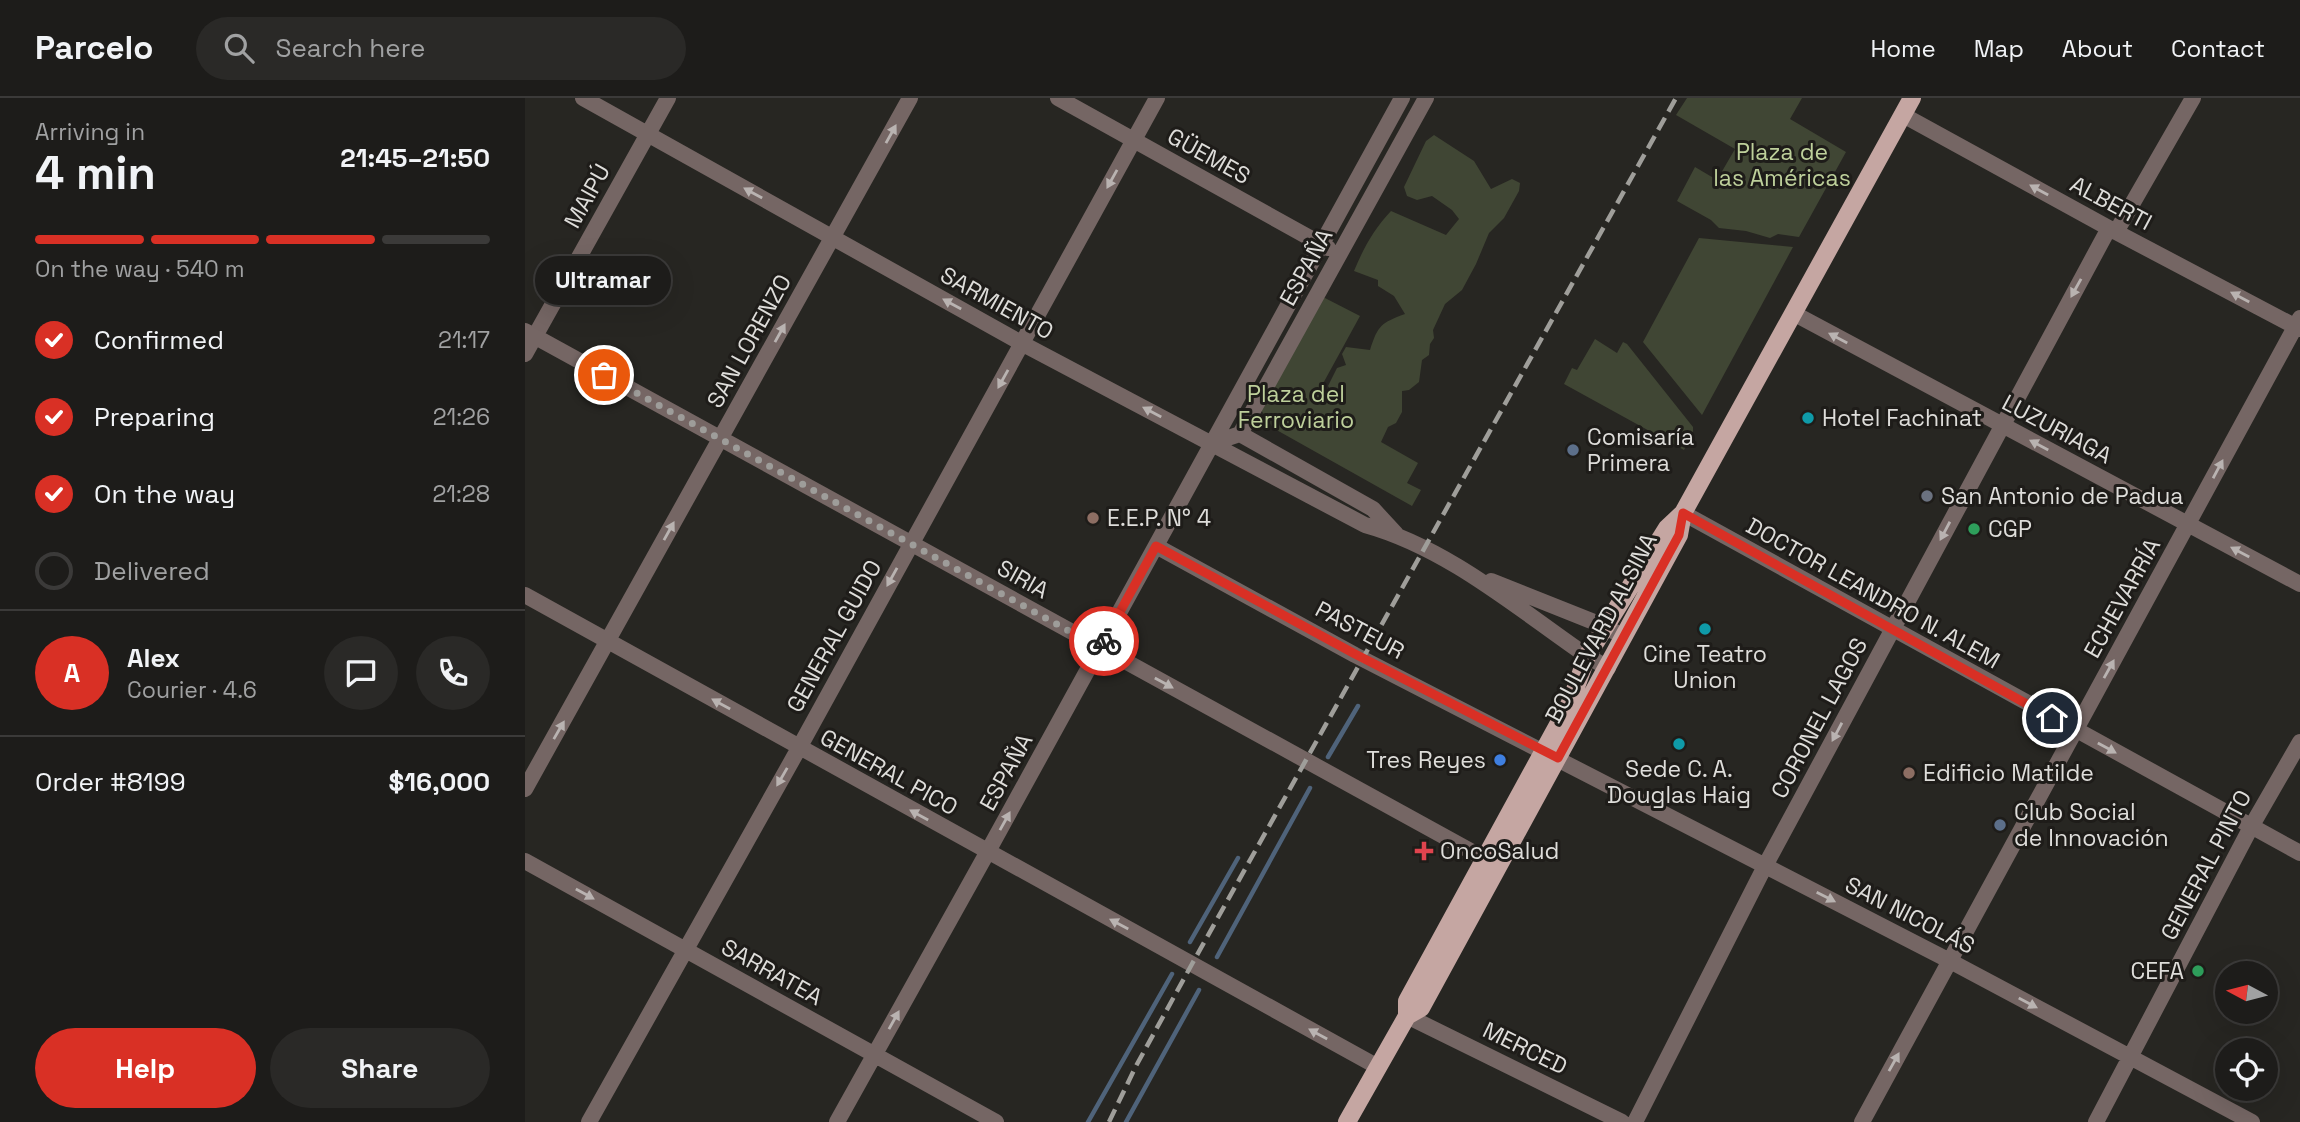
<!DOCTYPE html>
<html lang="en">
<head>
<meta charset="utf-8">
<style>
	body { margin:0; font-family:"Space Grotesk",sans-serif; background:#2a2927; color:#f1f3f6; height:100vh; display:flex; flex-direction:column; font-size:26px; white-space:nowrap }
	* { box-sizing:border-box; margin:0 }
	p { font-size:23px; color:#a0a1a2 }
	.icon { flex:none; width:38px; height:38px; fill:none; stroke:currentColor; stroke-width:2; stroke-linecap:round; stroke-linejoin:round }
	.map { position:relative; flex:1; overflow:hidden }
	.sheet { display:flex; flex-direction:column; background:#1d1c1a; width:525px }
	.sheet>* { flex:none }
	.needle { width:46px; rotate:277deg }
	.buttons { position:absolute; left:1690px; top:863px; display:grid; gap:14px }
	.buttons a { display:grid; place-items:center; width:63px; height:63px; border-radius:50%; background:#1d1c1a; box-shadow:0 7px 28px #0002,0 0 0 2px #3b3a39; font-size:35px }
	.pin { position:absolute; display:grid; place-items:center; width:60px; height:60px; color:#fff; margin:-30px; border:4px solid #fff; border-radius:50%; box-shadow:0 2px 7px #0007 }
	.courier { position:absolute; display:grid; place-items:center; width:70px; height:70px; margin:-35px; border:5px solid #d93025; border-radius:50%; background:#fff; color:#222; box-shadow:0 2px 9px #0007 }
	.bubble { position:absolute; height:49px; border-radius:24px; background:#1d1c1a; box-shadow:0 7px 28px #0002,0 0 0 2px #3b3a39; font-size:23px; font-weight:600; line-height:49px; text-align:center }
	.head em { font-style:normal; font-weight:600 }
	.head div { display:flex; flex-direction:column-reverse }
	.head { display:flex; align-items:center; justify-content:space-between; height:119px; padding:0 35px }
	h1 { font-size:46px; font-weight:600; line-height:52px }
	.bar { display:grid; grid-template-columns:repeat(4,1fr); gap:10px 7px; align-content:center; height:84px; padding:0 35px }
	.bar i { height:9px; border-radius:5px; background:#3b3a39 }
	.bar .selected { background:#d93025 }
	.bar p { grid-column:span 4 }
	.line { display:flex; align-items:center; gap:18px; padding:0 35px; border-top:2px solid #3b3a39 }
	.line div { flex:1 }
	.round { display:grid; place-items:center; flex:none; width:74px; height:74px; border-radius:37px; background:#2a2927 }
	ol { padding:0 35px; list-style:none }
	li { display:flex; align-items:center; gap:21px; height:77px }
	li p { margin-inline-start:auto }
	li .icon { padding:7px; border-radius:50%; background:#d93025; color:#fff; stroke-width:4 }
	li:last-child { color:#a0a1a2 }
	li i { width:38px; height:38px; border:4px solid #3b3a39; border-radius:50% }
	.primary-button { display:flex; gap:14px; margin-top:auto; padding:14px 35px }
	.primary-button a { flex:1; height:80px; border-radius:42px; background:#d93025; color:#fff; font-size:28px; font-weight:600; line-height:80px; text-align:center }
	.primary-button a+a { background:#2a2927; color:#f1f3f6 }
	header { display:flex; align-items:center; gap:42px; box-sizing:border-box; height:98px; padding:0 35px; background:#1d1c1a; border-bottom:2px solid #3b3a39 }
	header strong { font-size:33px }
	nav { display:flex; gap:38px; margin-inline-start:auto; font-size:24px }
	.search { width:490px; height:63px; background:#2a2927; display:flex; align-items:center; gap:18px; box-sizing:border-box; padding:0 24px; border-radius:38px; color:#a0a1a2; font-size:26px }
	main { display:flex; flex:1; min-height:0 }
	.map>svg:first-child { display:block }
</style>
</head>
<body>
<header>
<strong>Parcelo</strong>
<div class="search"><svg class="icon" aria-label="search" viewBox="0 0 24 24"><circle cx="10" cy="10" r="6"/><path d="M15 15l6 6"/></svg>Search here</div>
<nav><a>Home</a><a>Map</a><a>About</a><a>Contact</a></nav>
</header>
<main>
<section class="sheet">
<div class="head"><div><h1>4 min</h1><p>Arriving in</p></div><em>21:45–21:50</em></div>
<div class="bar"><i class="selected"></i><i class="selected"></i><i class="selected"></i><i></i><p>On the way · 540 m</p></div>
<ol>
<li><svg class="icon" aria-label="check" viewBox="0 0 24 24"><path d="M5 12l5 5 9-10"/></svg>Confirmed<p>21:17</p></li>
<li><svg class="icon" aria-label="check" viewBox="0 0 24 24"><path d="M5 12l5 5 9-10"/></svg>Preparing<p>21:26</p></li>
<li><svg class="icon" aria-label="check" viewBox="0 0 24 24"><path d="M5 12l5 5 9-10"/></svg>On the way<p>21:28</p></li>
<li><i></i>Delivered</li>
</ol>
<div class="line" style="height:126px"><b class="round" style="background:#d93025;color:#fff">A</b><div><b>Alex</b><p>Courier · 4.6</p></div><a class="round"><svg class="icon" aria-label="chat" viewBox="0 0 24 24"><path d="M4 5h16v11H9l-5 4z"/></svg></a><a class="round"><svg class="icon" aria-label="phone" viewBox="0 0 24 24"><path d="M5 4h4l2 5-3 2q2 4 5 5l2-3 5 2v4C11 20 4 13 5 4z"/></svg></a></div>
<div class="line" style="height:91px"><div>Order #8199</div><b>$16,000</b></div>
<div class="primary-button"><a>Help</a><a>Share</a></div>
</section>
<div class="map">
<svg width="1775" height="1024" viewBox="0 0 1775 1024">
	<rect width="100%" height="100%" fill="#272622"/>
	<path fill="#404634" d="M 1162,0 L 1277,0 L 1265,21 L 1321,54 L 1274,139 L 1253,136 L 1245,140 L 1221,133 L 1194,130 L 1186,122 L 1152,103 L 1170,69 L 1192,82 L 1210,51 L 1151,17 Z
		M 909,37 L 949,63 L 966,91 L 987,81 L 995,85 L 994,93 L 979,120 L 964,135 L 951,166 L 937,192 L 920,206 L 908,232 L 909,240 L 905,246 L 904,257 L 897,262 L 894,284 L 884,292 L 877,293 L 877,314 L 871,325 L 863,329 L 856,344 L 893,365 L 882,385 L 896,392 L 887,408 L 748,330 L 736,312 L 798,199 L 835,218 L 795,291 L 812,301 L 803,288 L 812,270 L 821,267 L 817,256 L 821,249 L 845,252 C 853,227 856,225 880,216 L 869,198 L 853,188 L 853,182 L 829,173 C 838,151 849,131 866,113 L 921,137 L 934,121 L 927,112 L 907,98 L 892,102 L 882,98 L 879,89 L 901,43 Z
		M 1174,140 L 1268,149 L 1177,317 L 1118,244 Z
		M 1070,241 L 1092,255 L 1098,244 L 1102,246 L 1168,329 L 1168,335 L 1159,352 L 1039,286 L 1047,270 L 1052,272 Z"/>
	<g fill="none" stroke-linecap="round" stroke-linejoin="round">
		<path stroke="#4f637a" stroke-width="4.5" d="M 803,659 L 833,608
			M 665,844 L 713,760
			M 692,859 L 785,690
			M 563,1024 L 647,876
			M 601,1024 L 674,892"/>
		<path stroke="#756664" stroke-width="16" d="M 58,0 L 498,246 L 840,427 C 923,450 992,510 1062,558 L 1083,570
			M 533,0 L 803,150
			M 1378,17 L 1591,134 L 1775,231
			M 1591,134 L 1668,0
			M 1268,215 L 1775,486
			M 0,233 L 971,767
			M 0,256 L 143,0
			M 715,336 L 848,411 L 871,436
			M 688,345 L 715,336 L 901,0
			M 1158,415 L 1775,755
			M 631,448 L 830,557 L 1425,863 L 1727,1024
			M 966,483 L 1079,528 L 1099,539
			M 0,497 L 853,969
			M 0,691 L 385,0
			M 0,763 L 471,1024
			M 882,918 L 1097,1024
			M 64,1024 L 274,650 L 632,0
			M 312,1024 L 462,755 L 877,0
			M 1110,1024 L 1240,768 L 1584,130
			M 1337,1024 L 1775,220
			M 1571,1024 L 1726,729 L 1775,644"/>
		<path stroke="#c5a6a2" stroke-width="18" d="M 882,918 L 882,903 L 1046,603 L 1062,558 L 1142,430 L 1158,415 L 1387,0
			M 822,1024 L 882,918 L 896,910 L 1154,437 L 1158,415"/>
		<path stroke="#9f9e9a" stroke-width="4.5" stroke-dasharray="14 7" stroke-linecap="butt" d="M 584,1024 L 611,968 L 667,866 L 1151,0"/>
	</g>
	<defs><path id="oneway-solid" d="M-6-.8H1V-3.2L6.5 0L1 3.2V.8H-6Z" transform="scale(1.75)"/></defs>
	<g fill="#b9b3b1">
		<use href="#oneway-solid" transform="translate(366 36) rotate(-61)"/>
		<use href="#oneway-solid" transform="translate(587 81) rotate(119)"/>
		<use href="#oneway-solid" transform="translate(1514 92) rotate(-151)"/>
		<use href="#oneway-solid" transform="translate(228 95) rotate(-151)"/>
		<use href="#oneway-solid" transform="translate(1551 190) rotate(119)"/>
		<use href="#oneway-solid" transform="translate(1715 199) rotate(-152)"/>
		<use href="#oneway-solid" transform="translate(427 206) rotate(-151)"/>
		<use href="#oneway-solid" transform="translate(255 235) rotate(-61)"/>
		<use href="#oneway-solid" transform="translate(1313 240) rotate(-152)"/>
		<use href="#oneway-solid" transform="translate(478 281) rotate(119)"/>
		<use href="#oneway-solid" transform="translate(627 314) rotate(-152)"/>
		<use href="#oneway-solid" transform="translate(1514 347) rotate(-152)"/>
		<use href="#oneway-solid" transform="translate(1693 371) rotate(-62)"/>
		<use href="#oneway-solid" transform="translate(144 433) rotate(-61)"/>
		<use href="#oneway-solid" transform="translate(1420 433) rotate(118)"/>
		<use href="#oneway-solid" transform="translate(1715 454) rotate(-152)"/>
		<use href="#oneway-solid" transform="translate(367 479) rotate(119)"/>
		<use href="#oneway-solid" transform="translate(1584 571) rotate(-61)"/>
		<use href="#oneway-solid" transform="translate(639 585) rotate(29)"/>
		<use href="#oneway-solid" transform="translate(196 606) rotate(-151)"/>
		<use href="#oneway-solid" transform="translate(34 632) rotate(-60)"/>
		<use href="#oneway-solid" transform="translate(1312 634) rotate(118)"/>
		<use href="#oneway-solid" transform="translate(1582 650) rotate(29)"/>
		<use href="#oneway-solid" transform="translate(257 679) rotate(120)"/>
		<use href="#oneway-solid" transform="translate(394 717) rotate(-151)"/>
		<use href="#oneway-solid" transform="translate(480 723) rotate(-61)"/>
		<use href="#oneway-solid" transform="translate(60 796) rotate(29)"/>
		<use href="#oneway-solid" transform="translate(1301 799) rotate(27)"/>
		<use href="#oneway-solid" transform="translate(594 826) rotate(-152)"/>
		<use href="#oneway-solid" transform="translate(1503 905) rotate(28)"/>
		<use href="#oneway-solid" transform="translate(369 922) rotate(-61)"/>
		<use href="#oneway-solid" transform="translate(793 936) rotate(-151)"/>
		<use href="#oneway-solid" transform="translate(1369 964) rotate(-61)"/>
	</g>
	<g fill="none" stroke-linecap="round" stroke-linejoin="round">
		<path stroke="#9e9d9a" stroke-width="7" stroke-dasharray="0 12.6" d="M 79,277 L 575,550 L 579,543"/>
		<path stroke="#d93025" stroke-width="9" d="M 579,543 L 631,448 L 830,556 L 1033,660 L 1154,437 L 1158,415 L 1527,620"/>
	</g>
	<g fill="#0f9aa8" stroke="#1e1c19" stroke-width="2.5">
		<circle cx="1283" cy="320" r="7"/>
		<circle cx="1180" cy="531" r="7"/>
		<circle cx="1154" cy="646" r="7"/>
	</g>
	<g fill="#5c6f8a" stroke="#1e1c19" stroke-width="2.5">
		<circle cx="1048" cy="352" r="7"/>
		<circle cx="1475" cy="727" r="7"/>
	</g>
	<circle fill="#6b7280" stroke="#1e1c19" stroke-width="2.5" cx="1402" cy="398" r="7"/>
	<g fill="#8d6e63" stroke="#1e1c19" stroke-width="2.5">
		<circle cx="568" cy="420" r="7"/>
		<circle cx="1384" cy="675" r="7"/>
	</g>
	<g fill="#2e9e5b" stroke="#1e1c19" stroke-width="2.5">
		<circle cx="1449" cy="431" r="7"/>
		<circle cx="1673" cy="873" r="7"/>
	</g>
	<circle fill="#3f7fe0" stroke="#1e1c19" stroke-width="2.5" cx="975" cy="662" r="7"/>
	<path fill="#e0444e" stroke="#1e1c19" stroke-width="2.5" d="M895.5 742.5h7v7h7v7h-7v7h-7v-7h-7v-7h7z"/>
	<g text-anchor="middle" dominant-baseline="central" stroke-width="6" stroke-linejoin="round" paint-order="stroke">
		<g font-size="23" fill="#bed09b" stroke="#1e1c19">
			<text x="1257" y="54">Plaza de<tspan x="1257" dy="26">las Américas</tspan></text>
			<text x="771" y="296">Plaza del<tspan x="771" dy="26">Ferroviario</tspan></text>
		</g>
		<g font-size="23" fill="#deddda" stroke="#1e1c19">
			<text transform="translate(684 58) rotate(29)">GÜEMES</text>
			<text transform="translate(62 98) rotate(-61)">MAIPÚ</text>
			<text transform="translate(1586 105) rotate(28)">ALBERTI</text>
			<text transform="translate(781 169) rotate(-61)">ESPAÑA</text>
			<text transform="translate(472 205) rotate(29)">SARMIENTO</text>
			<text transform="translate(224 243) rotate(-61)">SAN LORENZO</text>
			<text transform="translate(1532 331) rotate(28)">LUZURIAGA</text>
			<text transform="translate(498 481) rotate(29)">SIRIA</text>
			<text transform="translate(1348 495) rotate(29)">DOCTOR LEANDRO N. ALEM</text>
			<text transform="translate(1597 500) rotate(-61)">ECHEVARRÍA</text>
			<text transform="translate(1076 530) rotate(-62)">BOULEVARD ALSINA</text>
			<text transform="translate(835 532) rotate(28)">PASTEUR</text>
			<text transform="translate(309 538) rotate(-61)">GENERAL GUIDO</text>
			<text transform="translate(1294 620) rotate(-62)">CORONEL LAGOS</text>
			<text transform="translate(364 674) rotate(29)">GENERAL PICO</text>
			<text transform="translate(481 674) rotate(-61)">ESPAÑA</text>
			<text transform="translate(1681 767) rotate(-62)">GENERAL PINTO</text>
			<text transform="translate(1385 817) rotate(27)">SAN NICOLÁS</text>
			<text transform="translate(247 874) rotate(29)">SARRATEA</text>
			<text transform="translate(1000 950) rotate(26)">MERCED</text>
		</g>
		<g font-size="23" fill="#deddda" stroke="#1e1c19" text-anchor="start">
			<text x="1297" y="320">Hotel Fachinat</text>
			<text x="1062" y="339">Comisaría<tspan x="1062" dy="26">Primera</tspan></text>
			<text x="1416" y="398">San Antonio de Padua</text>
			<text x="582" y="420">E.E.P. N° 4</text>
			<text x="1463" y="431">CGP</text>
			<text x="1180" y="556" text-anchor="middle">Cine Teatro<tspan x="1180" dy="26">Union</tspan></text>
			<text x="961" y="662" text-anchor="end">Tres Reyes</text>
			<text x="1154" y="671" text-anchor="middle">Sede C. A.<tspan x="1154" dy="26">Douglas Haig</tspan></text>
			<text x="1398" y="675">Edificio Matilde</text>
			<text x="1489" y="714">Club Social<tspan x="1489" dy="26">de Innovación</tspan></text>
			<text x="915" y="753">OncoSalud</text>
			<text x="1659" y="873" text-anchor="end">CEFA</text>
		</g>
	</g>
</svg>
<div class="buttons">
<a><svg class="needle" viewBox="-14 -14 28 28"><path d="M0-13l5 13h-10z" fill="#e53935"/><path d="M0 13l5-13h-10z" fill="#a0a1a2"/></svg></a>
<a><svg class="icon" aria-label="locate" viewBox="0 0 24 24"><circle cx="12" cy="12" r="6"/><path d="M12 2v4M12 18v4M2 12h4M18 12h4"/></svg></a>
</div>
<div class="pin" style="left:79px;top:277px;background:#ea580c"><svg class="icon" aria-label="bag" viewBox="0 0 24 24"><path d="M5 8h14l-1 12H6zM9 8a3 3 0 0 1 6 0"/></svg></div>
<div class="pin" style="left:1527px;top:620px;background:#1f2937"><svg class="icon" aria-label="home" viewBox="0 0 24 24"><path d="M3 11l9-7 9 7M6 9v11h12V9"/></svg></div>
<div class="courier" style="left:579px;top:543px"><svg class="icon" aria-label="bike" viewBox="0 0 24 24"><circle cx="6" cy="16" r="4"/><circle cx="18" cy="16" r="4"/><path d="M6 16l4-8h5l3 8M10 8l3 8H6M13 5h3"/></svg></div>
<div class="bubble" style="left:10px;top:158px;width:136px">Ultramar</div>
</div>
</main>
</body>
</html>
